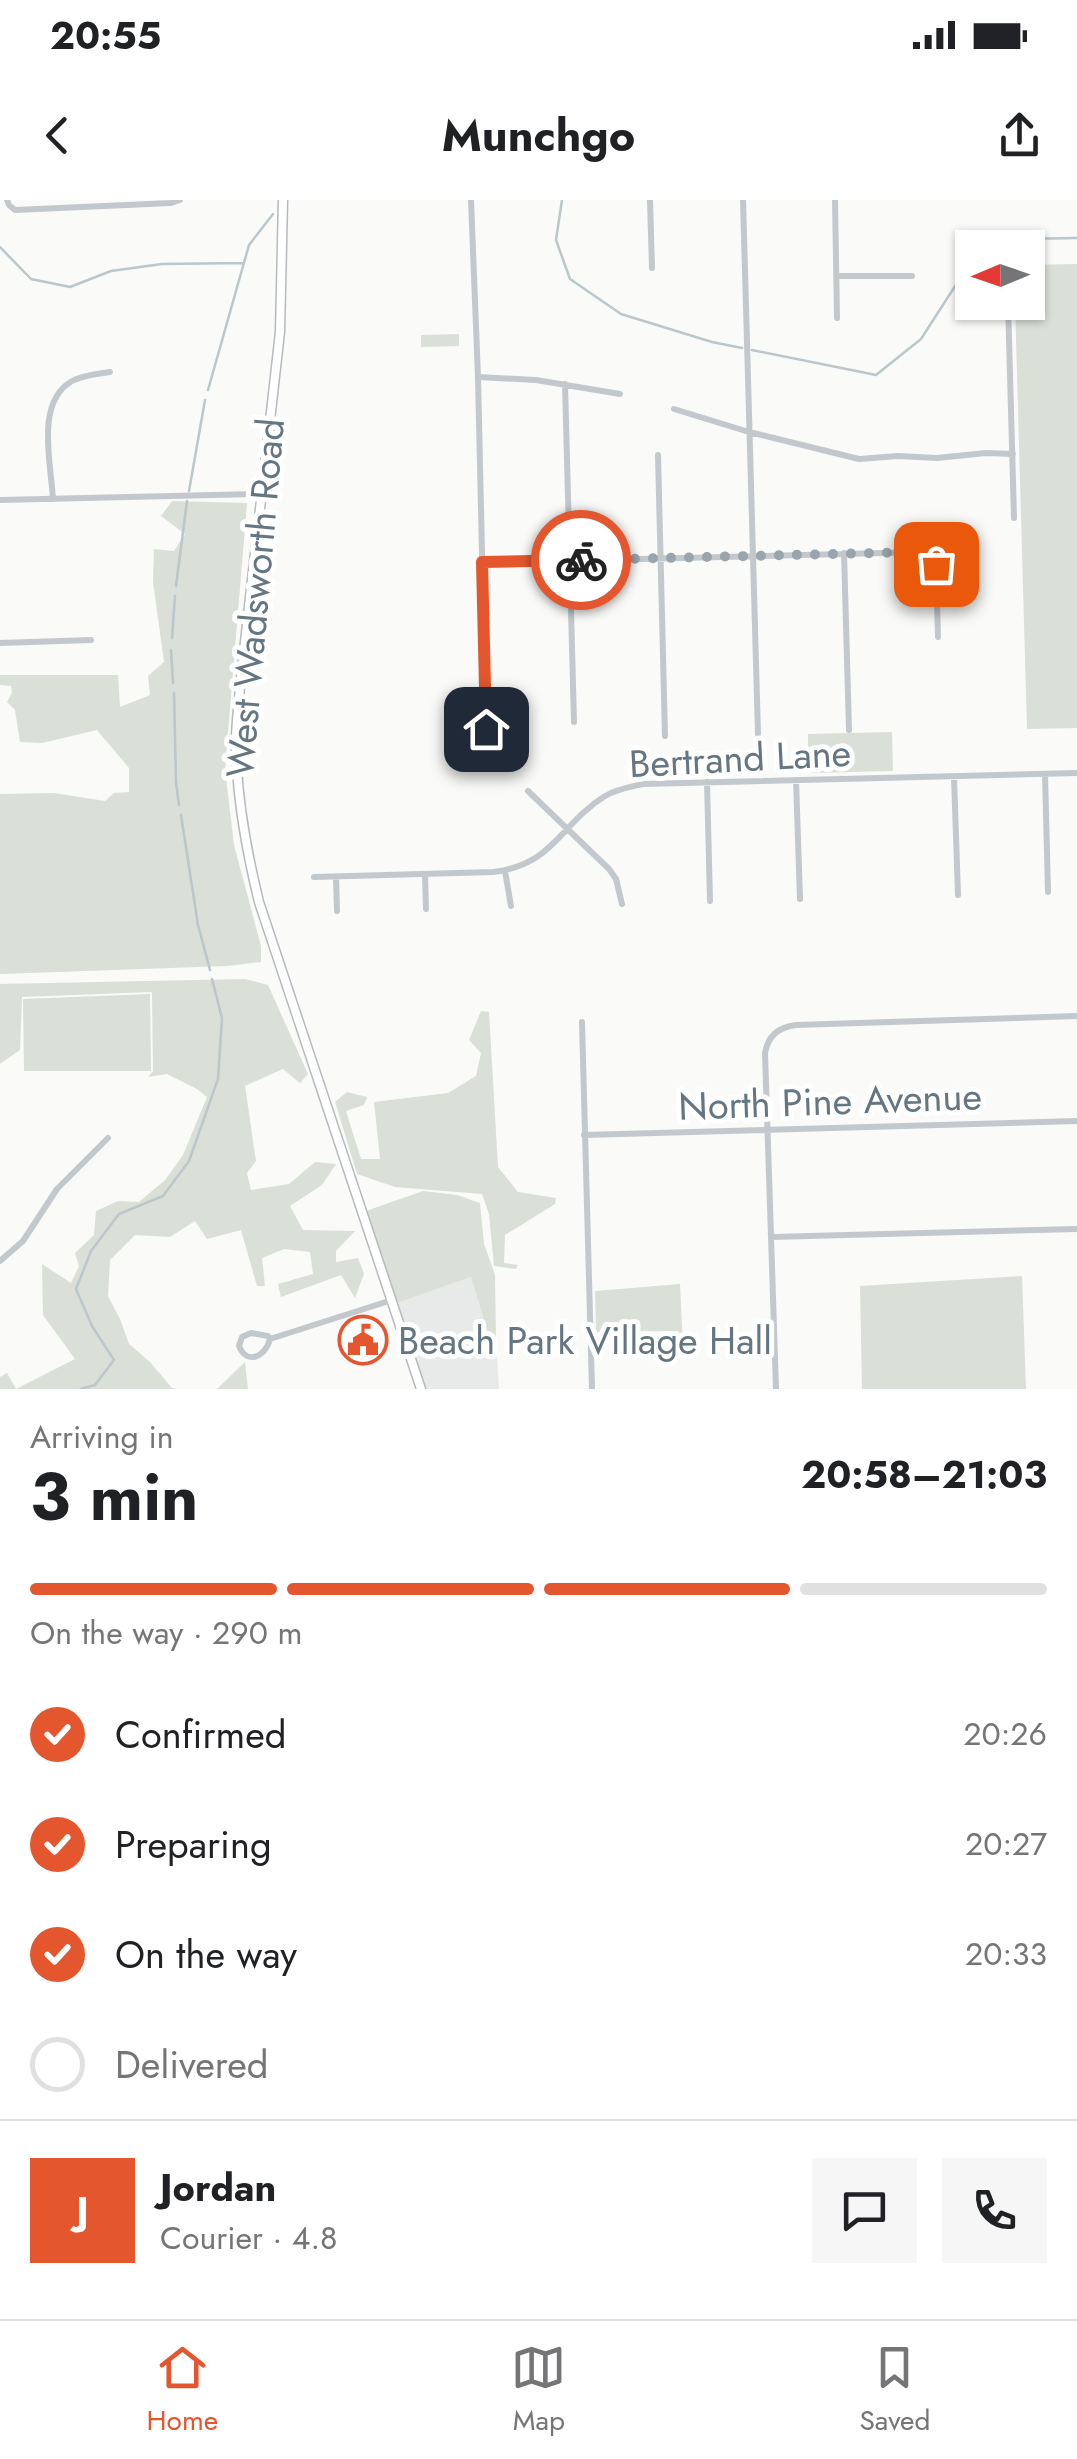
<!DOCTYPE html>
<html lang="en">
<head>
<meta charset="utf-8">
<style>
	body { margin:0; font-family:Jost,sans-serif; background:#f6f6f6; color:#202124; height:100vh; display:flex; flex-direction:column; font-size:38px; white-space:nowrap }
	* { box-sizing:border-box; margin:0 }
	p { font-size:32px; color:#757577 }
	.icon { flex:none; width:55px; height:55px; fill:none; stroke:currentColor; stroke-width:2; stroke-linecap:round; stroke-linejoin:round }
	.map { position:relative; height:1189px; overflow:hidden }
	.drawer { display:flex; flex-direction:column; background:#fff; flex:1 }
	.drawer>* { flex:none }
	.needle { width:65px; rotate:268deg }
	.buttons { position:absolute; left:955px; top:30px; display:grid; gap:20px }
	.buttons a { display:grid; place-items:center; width:90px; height:90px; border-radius:0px; background:#fff; box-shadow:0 2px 8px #0004; font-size:50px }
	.pin { position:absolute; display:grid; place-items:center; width:85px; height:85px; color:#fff; margin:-42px; border-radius:20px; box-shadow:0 5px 15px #0006 }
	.courier { position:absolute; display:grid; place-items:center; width:100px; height:100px; margin:-50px; border:8px solid #e4572e; border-radius:50%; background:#fff; color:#222; box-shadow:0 2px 12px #0007 }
	.overview em { font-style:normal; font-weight:700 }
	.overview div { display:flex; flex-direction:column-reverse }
	.overview { display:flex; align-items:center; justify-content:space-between; height:170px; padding:0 30px }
	h1 { font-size:65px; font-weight:700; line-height:75px }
	.bar { display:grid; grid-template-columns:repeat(4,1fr); gap:15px 10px; align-content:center; height:120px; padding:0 30px }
	.bar i { height:12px; border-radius:8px; background:#e0e0e0 }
	.bar .active { background:#e4572e }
	.bar p { grid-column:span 4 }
	.line { display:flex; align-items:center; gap:25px; padding:0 30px; border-top:2px solid #e0e0e0 }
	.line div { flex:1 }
	.round { display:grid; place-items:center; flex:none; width:105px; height:105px; border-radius:0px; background:#f6f6f6 }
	ol { padding:0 30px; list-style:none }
	li { display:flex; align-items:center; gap:30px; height:110px }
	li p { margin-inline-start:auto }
	li .icon { padding:10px; border-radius:50%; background:#e4572e; color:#fff; stroke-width:4 }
	li:last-child { color:#757577 }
	li i { width:55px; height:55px; border:5px solid #e0e0e0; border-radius:50% }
	.status { display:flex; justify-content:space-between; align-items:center; height:70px; padding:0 50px; background:#fff; direction:ltr }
	.status svg { height:28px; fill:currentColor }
	header { display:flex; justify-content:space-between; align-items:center; height:130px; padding:0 30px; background:#fff; font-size:45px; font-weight:700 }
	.tabs { display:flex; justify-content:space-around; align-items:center; height:140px; border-top:2px solid #e0e0e0; background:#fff; font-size:28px; color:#757577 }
	.tabs a { display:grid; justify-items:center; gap:5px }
	.tabs .active { color:#e4572e }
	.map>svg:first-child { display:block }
</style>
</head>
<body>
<div class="status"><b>20:55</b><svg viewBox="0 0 49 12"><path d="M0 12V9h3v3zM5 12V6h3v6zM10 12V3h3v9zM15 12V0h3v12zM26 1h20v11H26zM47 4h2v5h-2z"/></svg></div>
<header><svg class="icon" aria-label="back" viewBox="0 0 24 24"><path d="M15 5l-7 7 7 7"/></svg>Munchgo<svg class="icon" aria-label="share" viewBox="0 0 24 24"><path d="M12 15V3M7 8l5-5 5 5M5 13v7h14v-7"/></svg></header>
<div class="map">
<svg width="1077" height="1189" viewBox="0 0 1077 1189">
	<rect width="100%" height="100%" fill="#fafaf8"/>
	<path fill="#e8e9e9" d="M 471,1077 L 490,1139 L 496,1140 L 499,1189 L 425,1189 L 397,1103 Z"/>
	<path fill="#dadfd7" d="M 1077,64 L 1077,528 L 1027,529 L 1015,103 L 1028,102 L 1028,65 Z
		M 459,134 L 459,146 L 421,147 L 421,135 Z
		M 172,301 L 247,303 L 225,569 L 234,645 L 261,746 L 261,762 L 227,766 L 0,774 L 0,594 L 54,593 L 105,601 L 114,593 L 129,592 L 129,568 L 97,530 L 42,543 L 20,542 L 15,510 L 7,502 L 12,493 L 11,486 L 0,485 L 0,475 L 118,475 L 120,507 L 150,495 L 148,476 L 164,462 L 153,382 L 154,349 L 174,351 L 185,334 L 161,316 Z
		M 892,532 L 893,571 L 808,573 L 808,534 Z
		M 245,779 L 268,785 L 308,874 L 300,883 L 283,869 L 245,886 L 256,961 L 247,973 L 251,990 L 289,984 L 315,962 L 336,964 L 322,985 L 290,1006 L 303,1030 L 355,1031 L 336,1051 L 336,1062 L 358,1058 L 364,1074 L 355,1098 L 341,1075 L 281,1097 L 278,1084 L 313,1074 L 310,1052 L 284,1049 L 262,1058 L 265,1086 L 257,1086 L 241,1030 L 207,1039 L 195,1021 L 170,1037 L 135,1035 L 110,1060 L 108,1096 L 120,1119 L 129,1144 L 150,1162 L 172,1188 L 177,1189 L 0,1189 L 0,1177 L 7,1173 L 16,1189 L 75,1159 L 43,1115 L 42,1064 L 71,1083 L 79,1066 L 75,1053 L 94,1035 L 96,1011 L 118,1001 L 139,1002 L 165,980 L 183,955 L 207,897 L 197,889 L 167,874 L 148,877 L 153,871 L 152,792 L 22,797 L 20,850 L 0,864 L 0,784 Z
		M 150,794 L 151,871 L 24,871 L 23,799 Z
		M 481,811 L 489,812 L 498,967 L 518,992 L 556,998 L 555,1004 L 505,1035 L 504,1063 L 518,1065 L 516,1069 L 494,1066 L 489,1014 L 482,994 L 395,987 L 357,974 L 335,902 L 347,892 L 367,897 L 364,905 L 346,911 L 361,959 L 380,959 L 374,902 L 448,893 L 476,876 L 481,853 L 469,840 Z
		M 423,991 L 457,995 L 480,1003 L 484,1044 L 495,1075 L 496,1140 L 490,1140 L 471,1077 L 397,1103 L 366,1011 Z
		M 1022,1076 L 1026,1189 L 862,1189 L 860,1086 Z
		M 680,1084 L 683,1149 L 677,1150 L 673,1131 L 596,1132 L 595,1091 Z
		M 245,1162 L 248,1189 L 217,1189 Z"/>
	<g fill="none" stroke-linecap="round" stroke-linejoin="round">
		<path stroke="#bbc7cb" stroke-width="2.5" d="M 562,0 L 556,40 L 570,79 L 621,114 L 712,142 L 742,148
			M 0,47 L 31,79 L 70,87 L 111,71 L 162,64 L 243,63
			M 993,48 L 1022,39 L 1077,38
			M 752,150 L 876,175 L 921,139 L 959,80 L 972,65
			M 208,190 L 249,45 L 273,14
			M 189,291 L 205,200
			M 176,386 L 187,301
			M 172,438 L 175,396
			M 171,450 L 173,483
			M 174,493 L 176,582 L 179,605
			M 181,615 L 198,725 L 210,770
			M 81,1189 L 95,1185 L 114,1160 L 92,1126 L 76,1089 L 91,1051 L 119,1014 L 163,996 L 189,961 L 218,879 L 222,818 L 212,779"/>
		<g stroke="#b5babe" stroke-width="11">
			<path id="major" d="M 283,0 L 280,132 L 240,486 C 239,504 236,522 236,540 C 236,595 246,649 259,702 L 421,1189"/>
		</g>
		<path stroke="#c3c8cc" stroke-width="6" d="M 7,0 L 9,5 L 15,10 L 171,3 L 180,0
			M 471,0 L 478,177 L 486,529
			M 650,0 L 652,68
			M 743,0 L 758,534
			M 835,0 L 837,118
			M 837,76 L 912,76
			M 1008,102 L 1014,318
			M 478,177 L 536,180 L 620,194
			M 565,184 L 574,522
			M 674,209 L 749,232 L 859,259 L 898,256 L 937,258 L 986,253 L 1013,254
			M 658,255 L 665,536
			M 53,299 C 51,263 35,202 72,181 C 83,175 97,174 110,172
			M 0,300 L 261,294
			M 844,353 L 849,530
			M 482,363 L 926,352 L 934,359 L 936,364 L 938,437
			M 0,443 L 91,440
			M 1045,574 L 1048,692
			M 954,577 L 958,695
			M 796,580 L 800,699
			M 707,582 L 710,701
			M 528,591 L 609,669 L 616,679 L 622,704
			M 505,671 L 511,706
			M 425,674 L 426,709
			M 314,677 L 493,672 C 554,665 560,624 605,596 C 617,589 630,587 643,584 L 1077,573
			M 336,677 L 337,711
			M 582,822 L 592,1189
			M 584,935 L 1077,921
			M 771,1037 L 1077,1029
			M 0,1061 L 23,1041 L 57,989 L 108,938
			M 251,1133 L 268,1136 L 270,1139 C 266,1156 247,1166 239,1146 L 242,1137 Z
			M 270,1139 L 392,1100
			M 776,1189 L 765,853 C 768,835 779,827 796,825 L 1077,816"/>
		<use href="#major" stroke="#fff" stroke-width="8"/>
	</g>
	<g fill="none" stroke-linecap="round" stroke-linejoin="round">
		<path stroke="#99a4ac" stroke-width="10" stroke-dasharray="0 18" d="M 581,360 L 918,352 L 930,355 L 936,364"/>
		<path stroke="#e4572e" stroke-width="12" d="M 486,529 L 482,362 L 581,360"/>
	</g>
	<defs>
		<g id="civic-ring" transform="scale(2.5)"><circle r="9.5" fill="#fff" stroke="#e4572e" stroke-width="1.5"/><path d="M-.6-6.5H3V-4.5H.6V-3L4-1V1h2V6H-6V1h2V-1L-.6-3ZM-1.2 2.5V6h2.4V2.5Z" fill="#e4572e"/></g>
	</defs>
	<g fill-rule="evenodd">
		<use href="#civic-ring" x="363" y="1140"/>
	</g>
	<g text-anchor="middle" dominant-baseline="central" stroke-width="10" stroke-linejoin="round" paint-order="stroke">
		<g font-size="38" fill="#657683" stroke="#fff">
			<text transform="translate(255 398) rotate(-85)">West Wadsworth Road</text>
			<text transform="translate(740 558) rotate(-3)">Bertrand Lane</text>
			<text transform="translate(830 901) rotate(-2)">North Pine Avenue</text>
		</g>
		<g font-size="38" fill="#657683" stroke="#fff" text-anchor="start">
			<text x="398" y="1140">Beach Park Village Hall</text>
		</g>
	</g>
</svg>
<div class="buttons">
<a><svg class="needle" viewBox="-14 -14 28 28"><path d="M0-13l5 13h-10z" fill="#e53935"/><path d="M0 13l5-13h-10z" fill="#757577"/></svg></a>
</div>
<div class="pin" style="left:936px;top:364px;background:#ea580c"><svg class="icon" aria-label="bag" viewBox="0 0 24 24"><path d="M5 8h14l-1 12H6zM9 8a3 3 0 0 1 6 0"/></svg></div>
<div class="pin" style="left:486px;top:529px;background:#1f2937"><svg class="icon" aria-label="home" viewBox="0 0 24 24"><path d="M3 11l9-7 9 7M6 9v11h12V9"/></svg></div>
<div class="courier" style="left:581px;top:360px"><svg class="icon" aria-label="bike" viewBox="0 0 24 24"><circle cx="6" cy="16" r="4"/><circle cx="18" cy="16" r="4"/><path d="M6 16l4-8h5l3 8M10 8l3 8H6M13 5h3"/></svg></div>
</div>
<section class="drawer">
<div class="overview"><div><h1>3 min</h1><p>Arriving in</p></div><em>20:58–21:03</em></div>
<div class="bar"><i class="active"></i><i class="active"></i><i class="active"></i><i></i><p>On the way · 290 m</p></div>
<ol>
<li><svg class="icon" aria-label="check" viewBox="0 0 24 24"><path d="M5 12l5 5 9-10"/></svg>Confirmed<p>20:26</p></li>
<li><svg class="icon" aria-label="check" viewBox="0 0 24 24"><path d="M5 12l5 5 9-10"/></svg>Preparing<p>20:27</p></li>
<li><svg class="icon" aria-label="check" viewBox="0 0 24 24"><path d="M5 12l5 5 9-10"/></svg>On the way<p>20:33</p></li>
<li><i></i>Delivered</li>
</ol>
<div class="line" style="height:180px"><b class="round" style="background:#e4572e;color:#fff">J</b><div><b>Jordan</b><p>Courier · 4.8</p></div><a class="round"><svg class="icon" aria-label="chat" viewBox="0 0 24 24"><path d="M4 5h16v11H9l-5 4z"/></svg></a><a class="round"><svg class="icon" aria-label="phone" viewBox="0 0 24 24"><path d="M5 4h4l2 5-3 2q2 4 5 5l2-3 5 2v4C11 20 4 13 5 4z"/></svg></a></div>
</section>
<nav class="tabs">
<a class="active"><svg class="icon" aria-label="home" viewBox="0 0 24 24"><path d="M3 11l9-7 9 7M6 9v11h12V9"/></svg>Home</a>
<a><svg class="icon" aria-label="map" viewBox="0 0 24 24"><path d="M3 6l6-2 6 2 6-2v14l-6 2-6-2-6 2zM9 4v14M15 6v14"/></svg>Map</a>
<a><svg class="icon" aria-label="saved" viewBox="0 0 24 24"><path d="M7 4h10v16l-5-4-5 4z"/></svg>Saved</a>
</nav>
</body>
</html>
